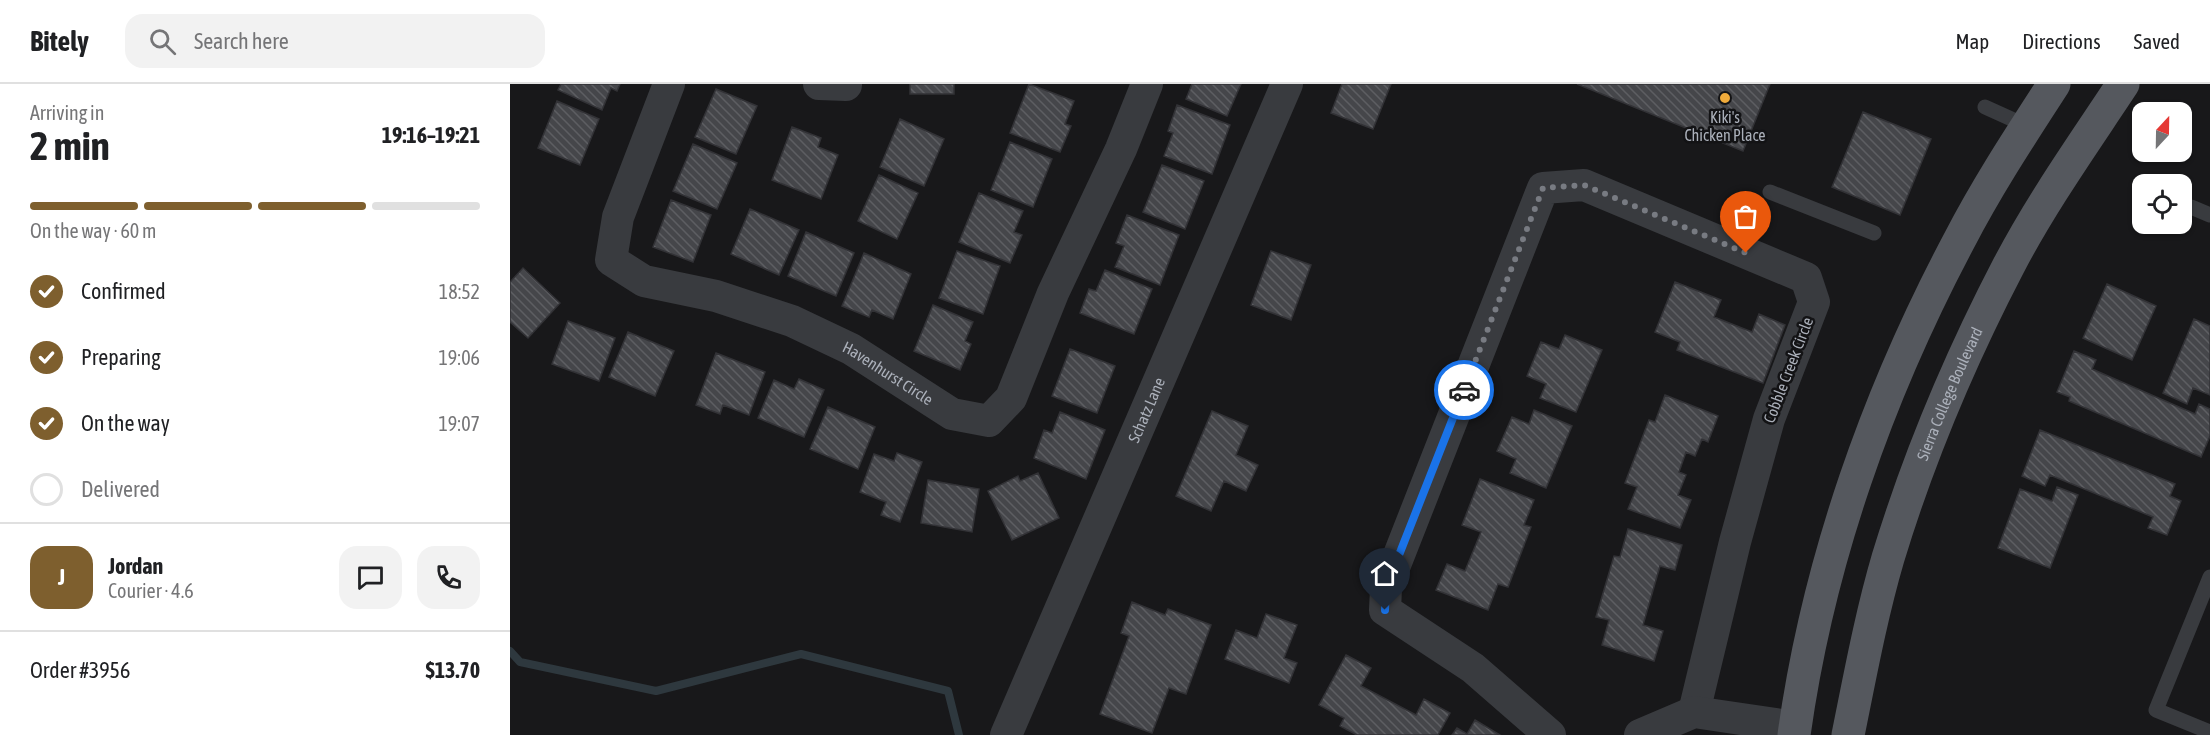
<!DOCTYPE html>
<html lang="en">
<head>
<meta charset="utf-8">
<style>
	body { margin:0; font-family:"Asap Condensed",sans-serif; background:#f2f2f2; color:#202124; height:100vh; display:flex; flex-direction:column; font-size:22px; white-space:nowrap }
	* { box-sizing:border-box; margin:0 }
	p { font-size:20px; color:#757577 }
	.icon { flex:none; width:33px; height:33px; fill:none; stroke:currentColor; stroke-width:2; stroke-linecap:round; stroke-linejoin:round }
	.map { position:relative; flex:1; overflow:hidden }
	.drawer { display:flex; flex-direction:column; background:#fff; width:510px }
	.drawer>* { flex:none }
	.needle { width:39px; rotate:22deg }
	.fabs { position:absolute; left:1622px; top:18px; display:grid; gap:12px }
	.fabs a { display:grid; place-items:center; width:60px; height:60px; border-radius:12px; background:#fff; box-shadow:0 2px 4px #0004; font-size:30px }
	.pin { position:absolute; display:grid; place-items:center; width:51px; height:51px; color:#fff; margin:-62px -26px; border-radius:50% 50% 50% 0; rotate:-45deg; box-shadow:0 0 6px #0007 }
	.pin .icon { rotate:45deg }
	.courier { position:absolute; display:grid; place-items:center; width:60px; height:60px; margin:-30px; border:4px solid #1a73e8; border-radius:50%; background:#fff; color:#222; box-shadow:0 2px 8px #0007 }
	.headline em { font-style:normal; font-weight:700 }
	.headline div { display:flex; flex-direction:column-reverse }
	.headline { display:flex; align-items:center; justify-content:space-between; height:102px; padding:0 30px }
	h1 { font-size:39px; font-weight:700; line-height:45px }
	.bar { display:grid; grid-template-columns:repeat(4,1fr); gap:9px 6px; align-content:center; height:72px; padding:0 30px }
	.bar i { height:8px; border-radius:4px; background:#e0e0e0 }
	.bar .on { background:#7e5f2e }
	.bar p { grid-column:span 4 }
	.line { display:flex; align-items:center; gap:15px; padding:0 30px; border-top:2px solid #e0e0e0 }
	.line div { flex:1 }
	.round { display:grid; place-items:center; flex:none; width:63px; height:63px; border-radius:18px; background:#f2f2f2 }
	ol { padding:0 30px; list-style:none }
	li { display:flex; align-items:center; gap:18px; height:66px }
	li p { margin-inline-start:auto }
	li .icon { padding:6px; border-radius:50%; background:#7e5f2e; color:#fff; stroke-width:4 }
	li:last-child { color:#757577 }
	li i { width:33px; height:33px; border:3px solid #e0e0e0; border-radius:50% }
	header { display:flex; align-items:center; gap:36px; box-sizing:border-box; height:84px; padding:0 30px; background:#fff; border-bottom:2px solid #e0e0e0 }
	header strong { font-size:28px }
	nav { display:flex; gap:33px; margin-inline-start:auto; font-size:21px }
	.search { width:420px; height:54px; background:#f2f2f2; display:flex; align-items:center; gap:15px; box-sizing:border-box; padding:0 21px; border-radius:18px; color:#757577; font-size:22px }
	main { display:flex; flex:1; min-height:0 }
	.map>svg:first-child { display:block }
</style>
</head>
<body>
<header>
<strong>Bitely</strong>
<div class="search"><svg class="icon" aria-label="search" viewBox="0 0 24 24"><circle cx="10" cy="10" r="6"/><path d="M15 15l6 6"/></svg>Search here</div>
<nav><a>Map</a><a>Directions</a><a>Saved</a></nav>
</header>
<main>
<section class="drawer">
<div class="headline"><div><h1>2 min</h1><p>Arriving in</p></div><em>19:16–19:21</em></div>
<div class="bar"><i class="on"></i><i class="on"></i><i class="on"></i><i></i><p>On the way · 60 m</p></div>
<ol>
<li><svg class="icon" aria-label="check" viewBox="0 0 24 24"><path d="M5 12l5 5 9-10"/></svg>Confirmed<p>18:52</p></li>
<li><svg class="icon" aria-label="check" viewBox="0 0 24 24"><path d="M5 12l5 5 9-10"/></svg>Preparing<p>19:06</p></li>
<li><svg class="icon" aria-label="check" viewBox="0 0 24 24"><path d="M5 12l5 5 9-10"/></svg>On the way<p>19:07</p></li>
<li><i></i>Delivered</li>
</ol>
<div class="line" style="height:108px"><b class="round" style="background:#7e5f2e;color:#fff">J</b><div><b>Jordan</b><p>Courier · 4.6</p></div><a class="round"><svg class="icon" aria-label="chat" viewBox="0 0 24 24"><path d="M4 5h16v11H9l-5 4z"/></svg></a><a class="round"><svg class="icon" aria-label="phone" viewBox="0 0 24 24"><path d="M5 4h4l2 5-3 2q2 4 5 5l2-3 5 2v4C11 20 4 13 5 4z"/></svg></a></div>
<div class="line" style="height:78px"><div>Order #3956</div><b>$13.70</b></div>
</section>
<div class="map">
<svg width="1700" height="651" viewBox="0 0 1700 651">
	<defs>
		<pattern id="building-back-hatch" width="6" height="6" patternUnits="userSpaceOnUse" patternTransform="scale(1.5)"><rect width="6" height="6" fill="#45464a"/><path d="M-1 5l2 2M0 0l6 6M5-1l2 2" fill="none" stroke="#5d5e62"/></pattern>
	</defs>
	<rect width="100%" height="100%" fill="#18181a"/>
	<g fill="none" stroke-linecap="round" stroke-linejoin="round">
		<path stroke="#2e383e" stroke-width="8" d="M 0,567 L 10,578 L 146,607 L 291,570 L 438,607 L 449,651"/>
	</g>
	<path fill="url(#building-back-hatch)" stroke="#323236" stroke-width="1.5" d="M 51,0 L 110,0 L 107,7 L 101,4 L 92,26 L 48,6 Z
		M 400,0 L 444,0 L 444,10 L 400,10 Z
		M 519,0 L 564,17 L 555,40 L 561,42 L 550,68 L 500,49 Z
		M 682,0 L 731,0 L 717,32 L 676,15 Z
		M 832,0 L 881,0 L 863,45 L 821,29 Z
		M 1067,0 L 1260,0 L 1233,67 Z
		M 206,5 L 247,22 L 226,70 L 185,53 Z
		M 47,17 L 89,35 L 70,81 L 28,64 Z
		M 667,21 L 720,41 L 702,90 L 654,72 L 663,49 L 658,47 Z
		M 1353,28 L 1421,55 L 1390,131 L 1322,103 Z
		M 390,35 L 434,55 L 414,102 L 370,83 Z
		M 282,43 L 311,54 L 308,63 L 328,71 L 311,115 L 262,96 Z
		M 500,58 L 542,75 L 523,123 L 481,106 Z
		M 183,60 L 227,79 L 207,125 L 163,107 Z
		M 652,81 L 694,97 L 675,145 L 633,128 Z
		M 369,91 L 408,109 L 387,155 L 348,137 Z
		M 469,109 L 513,127 L 504,148 L 512,151 L 500,179 L 449,158 Z
		M 161,116 L 201,131 L 183,178 L 143,163 Z
		M 240,125 L 289,146 L 269,191 L 221,170 Z
		M 617,131 L 669,151 L 650,201 L 605,183 L 614,162 L 606,159 Z
		M 296,148 L 344,169 L 326,212 L 278,192 Z
		M 447,167 L 490,182 L 473,230 L 429,214 Z
		M 761,167 L 801,181 L 781,236 L 741,221 Z
		M 354,169 L 401,190 L 383,235 L 362,226 L 359,233 L 332,222 Z
		M 13,184 L 50,219 L 18,254 L 0,238 L 0,198 Z
		M 595,186 L 642,205 L 624,250 L 570,229 L 579,205 L 586,207 Z
		M 1165,198 L 1211,216 L 1204,233 L 1242,248 L 1249,230 L 1275,241 L 1253,299 L 1167,266 L 1170,258 L 1145,248 Z
		M 1597,200 L 1646,222 L 1622,276 L 1573,254 Z
		M 423,221 L 463,238 L 455,257 L 461,260 L 450,286 L 404,267 Z
		M 1684,235 L 1700,242 L 1700,311 L 1683,304 L 1677,320 L 1653,309 Z
		M 58,237 L 105,254 L 89,297 L 42,280 Z
		M 118,248 L 164,267 L 145,312 L 99,293 Z
		M 1055,251 L 1092,266 L 1066,328 L 1030,314 L 1036,300 L 1017,292 L 1031,258 L 1049,265 Z
		M 560,265 L 605,282 L 587,329 L 542,312 Z
		M 1564,267 L 1586,276 L 1582,285 L 1685,330 L 1689,320 L 1700,325 L 1700,352 L 1691,373 L 1559,317 L 1560,313 L 1547,308 Z
		M 206,269 L 255,288 L 239,331 L 213,321 L 210,330 L 186,321 Z
		M 289,295 L 314,306 L 294,353 L 248,334 L 264,296 L 284,305 Z
		M 1155,311 L 1208,332 L 1198,358 L 1192,355 L 1185,372 L 1176,368 L 1169,388 L 1176,391 L 1168,411 L 1181,416 L 1170,444 L 1118,425 L 1127,403 L 1115,399 L 1139,336 L 1145,338 Z
		M 318,323 L 365,343 L 348,385 L 300,365 Z
		M 1024,326 L 1062,342 L 1036,404 L 1000,389 L 1006,375 L 987,367 L 1002,333 L 1019,340 Z
		M 702,327 L 738,342 L 726,371 L 748,381 L 736,407 L 714,397 L 701,427 L 666,412 Z
		M 550,328 L 595,346 L 576,395 L 524,374 L 534,346 L 542,349 Z
		M 1530,346 L 1665,400 L 1660,412 L 1671,417 L 1657,451 L 1638,444 L 1643,433 L 1540,391 L 1535,402 L 1512,392 Z
		M 387,369 L 412,378 L 390,438 L 371,431 L 376,418 L 350,408 L 364,370 L 384,377 Z
		M 528,389 L 549,434 L 502,456 L 478,407 L 508,392 L 510,397 Z
		M 970,395 L 1024,416 L 1014,441 L 1021,443 L 998,503 L 988,500 L 978,526 L 926,506 L 937,480 L 955,487 L 971,448 L 952,441 Z
		M 418,396 L 469,405 L 462,448 L 411,439 Z
		M 1547,403 L 1568,411 L 1540,484 L 1488,464 L 1510,405 L 1542,417 Z
		M 1118,445 L 1172,461 L 1165,486 L 1150,482 L 1133,541 L 1153,547 L 1144,577 L 1092,561 L 1099,536 L 1086,533 L 1104,472 L 1110,473 Z
		M 622,518 L 655,531 L 658,525 L 701,541 L 676,610 L 659,604 L 642,649 L 590,630 L 619,552 L 611,549 Z
		M 756,530 L 787,541 L 774,574 L 787,579 L 779,599 L 715,575 L 726,546 L 747,554 Z
		M 836,571 L 861,584 L 851,602 L 906,631 L 914,615 L 940,629 L 928,651 L 847,651 L 830,642 L 834,634 L 809,621 Z
		M 965,636 L 990,651 L 942,651 L 947,644 L 957,650 Z"/>
	<g fill="none" stroke-linecap="round" stroke-linejoin="round">
		<path stroke="#393b3f" stroke-width="15" d="M 1475,23 L 1517,42
			M 1260,108 L 1364,149
			M 1681,123 L 1700,131
			M 1700,493 L 1646,626 L 1700,648"/>
		<g stroke="#393b3f" stroke-width="32">
			<path id="s1" d="M 159,0 L 108,133 L 101,176 L 134,197 L 206,212 L 282,237 L 341,265 L 442,330 L 479,337 L 501,314 L 543,209 L 611,65 L 637,0"/>
			<path d="M 309,0 L 336,1"/>
			<path id="s2" d="M 496,651 L 777,0"/>
			<path d="M 1040,651 L 963,584 L 875,526 L 876,504 L 1033,104 L 1074,101 L 1296,194 L 1304,218 L 1259,335 L 1225,458 L 1184,628"/>
			<path d="M 1130,651 L 1184,628 L 1285,643"/>
		</g>
		<g stroke="#55585e" stroke-width="33">
			<path d="M 1284,651 C 1308,478 1368,309 1450,155 C 1478,101 1511,51 1544,0"/>
			<path id="s3" d="M 1338,651 C 1350,592 1361,532 1378,474 C 1409,372 1450,275 1499,181 C 1532,118 1574,59 1613,0"/>
		</g>
	</g>
	<g fill="none" stroke-linecap="round" stroke-linejoin="round">
		<path stroke="#787b82" stroke-width="6" stroke-dasharray="0 10.8" d="M 954,306 L 1033,104 L 1074,101 L 1236,169"/>
		<path stroke="#1a73e8" stroke-width="8" d="M 875,526 L 876,504 L 954,306"/>
	</g>
	<circle fill="#f0ab3b" stroke="#131315" stroke-width="2" cx="1215" cy="14" r="6"/>
	<g text-anchor="middle" dominant-baseline="central" stroke-width="5" stroke-linejoin="round" paint-order="stroke">
		<g font-size="16" fill="#abb0ba" stroke="#131315">
			<text x="1215" y="33">Kiki's<tspan x="1215" dy="18">Chicken Place</tspan></text>
		</g>
		<g font-size="16" fill="#abb0ba" stroke="#131315">
			<text transform="translate(1278 286) rotate(-69)">Cobble Creek Circle</text>
			<text stroke="none"><textPath href="#s1" startOffset="488">Havenhurst Circle</textPath></text>
			<text stroke="none"><textPath href="#s3" startOffset="357">Sierra College Boulevard</textPath></text>
			<text stroke="none"><textPath href="#s2" startOffset="354">Schatz Lane</textPath></text>
		</g>
	</g>
</svg>
<div class="fabs">
<a><svg class="needle" viewBox="-14 -14 28 28"><path d="M0-13l5 13h-10z" fill="#e53935"/><path d="M0 13l5-13h-10z" fill="#757577"/></svg></a>
<a><svg class="icon" aria-label="locate" viewBox="0 0 24 24"><circle cx="12" cy="12" r="6"/><path d="M12 2v4M12 18v4M2 12h4M18 12h4"/></svg></a>
</div>
<div class="pin" style="left:1236px;top:169px;background:#ea580c"><svg class="icon" aria-label="bag" viewBox="0 0 24 24"><path d="M5 8h14l-1 12H6zM9 8a3 3 0 0 1 6 0"/></svg></div>
<div class="pin" style="left:875px;top:526px;background:#1f2937"><svg class="icon" aria-label="home" viewBox="0 0 24 24"><path d="M3 11l9-7 9 7M6 9v11h12V9"/></svg></div>
<div class="courier" style="left:954px;top:306px"><svg class="icon" aria-label="car" viewBox="0 0 24 24"><path d="M5 17H2v-5l4-1 3-4h7l3 4 3 1v5h-3M9 17h6M6 11h13"/><circle cx="7" cy="17" r="2"/><circle cx="17" cy="17" r="2"/></svg></div>
</div>
</main>
</body>
</html>
